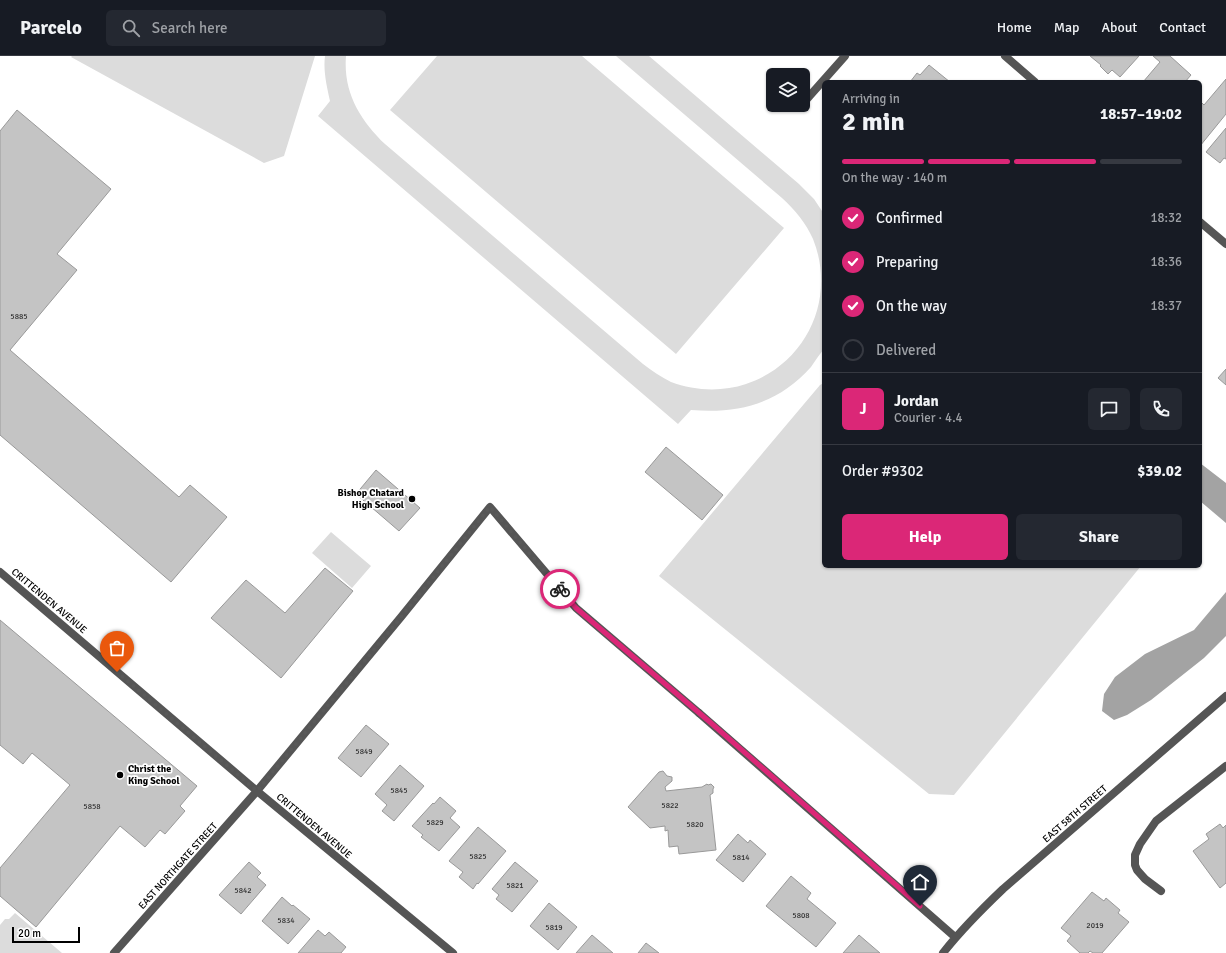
<!DOCTYPE html>
<html lang="en">
<head>
<meta charset="utf-8">
<style>
	body { margin:0; font-family:Signika,sans-serif; background:#242831; color:#f1f3f6; height:100vh; display:flex; flex-direction:column; font-size:15px; white-space:nowrap }
	* { box-sizing:border-box; margin:0 }
	p { font-size:13px; color:#9ea1a6 }
	.icon { flex:none; width:22px; height:22px; fill:none; stroke:currentColor; stroke-width:2; stroke-linecap:round; stroke-linejoin:round }
	.map { position:relative; flex:1; overflow:hidden }
	.details { position:absolute; left:822px; top:24px; width:380px; height:488px; display:flex; flex-direction:column; background:#171b24; border-radius:6px; box-shadow:0 1px 3px #0004 }
	.details>* { flex:none }
	.buttons { position:absolute; left:766px; top:12px; display:grid; gap:8px }
	.buttons a { display:grid; place-items:center; width:44px; height:44px; border-radius:6px; background:#171b24; box-shadow:0 1px 3px #0004; font-size:20px }
	.scale { position:absolute; left:12px; bottom:10px; width:68px; box-sizing:border-box; padding-left:4px; border:2px solid #000; border-top:0; font-size:11px; line-height:14px; white-space:nowrap; color:#000; -webkit-text-stroke:3px #fff; paint-order:stroke }
	.pin { position:absolute; display:grid; place-items:center; width:34px; height:34px; color:#fff; margin:-41px -17px; border-radius:50% 50% 50% 0; rotate:-45deg; box-shadow:0 0 4px #0007 }
	.pin .icon { rotate:45deg }
	.courier { position:absolute; display:grid; place-items:center; width:40px; height:40px; margin:-20px; border:3px solid #db2777; border-radius:50%; background:#fff; color:#222; box-shadow:0 1px 5px #0007 }
	.head em { font-style:normal; font-weight:800 }
	.head div { display:flex; flex-direction:column-reverse }
	.head { display:flex; align-items:center; justify-content:space-between; height:68px; padding:0 20px }
	h1 { font-size:26px; font-weight:800; line-height:30px }
	.bar { display:grid; grid-template-columns:repeat(4,1fr); gap:6px 4px; align-content:center; height:48px; padding:0 20px }
	.bar i { height:5px; border-radius:3px; background:#363941 }
	.bar .current { background:#db2777 }
	.bar p { grid-column:span 4 }
	.line { display:flex; align-items:center; gap:10px; padding:0 20px; border-top:1px solid #363941 }
	.line div { flex:1 }
	.round { display:grid; place-items:center; flex:none; width:42px; height:42px; border-radius:6px; background:#242831 }
	ol { padding:0 20px; list-style:none }
	li { display:flex; align-items:center; gap:12px; height:44px }
	li p { margin-inline-start:auto }
	li .icon { padding:4px; border-radius:50%; background:#db2777; color:#fff; stroke-width:4 }
	li:last-child { color:#9ea1a6 }
	li i { width:22px; height:22px; border:2px solid #363941; border-radius:50% }
	.primary-button { display:flex; gap:8px; margin-top:auto; padding:8px 20px }
	.primary-button a { flex:1; height:46px; border-radius:6px; background:#db2777; color:#fff; font-size:16px; font-weight:800; line-height:46px; text-align:center }
	.primary-button a+a { background:#242831; color:#f1f3f6 }
	header { display:flex; align-items:center; gap:24px; box-sizing:border-box; height:56px; padding:0 20px; background:#171b24; border-bottom:1px solid #363941 }
	header strong { font-size:19px }
	nav { display:flex; gap:22px; margin-inline-start:auto; font-size:14px }
	.search { width:280px; height:36px; background:#242831; display:flex; align-items:center; gap:10px; box-sizing:border-box; padding:0 14px; border-radius:6px; color:#9ea1a6; font-size:15px }
	.map>svg:first-child { display:block }
</style>
</head>
<body>
<header>
<strong>Parcelo</strong>
<div class="search"><svg class="icon" aria-label="search" viewBox="0 0 24 24"><circle cx="10" cy="10" r="6"/><path d="M15 15l6 6"/></svg>Search here</div>
<nav><a>Home</a><a>Map</a><a>About</a><a>Contact</a></nav>
</header>
<div class="map">
<svg width="1226" height="897" viewBox="0 0 1226 897">
	<rect width="100%" height="100%" fill="#fff"/>
	<path fill="#dcdcdc" d="M 72,0 L 315,0 L 284,100 L 264,107 L 71,1 Z
		M 325,0 L 346,0 C 343,36 360,64 385,88 L 643,308 C 652,315 661,321 671,326 C 695,335 722,336 746,328 C 806,308 837,243 813,183 C 806,167 795,154 782,142 L 616,0 L 649,0 L 799,128 L 814,143 L 824,158 L 824,293 C 819,299 815,305 811,311 C 778,348 738,358 691,354 L 678,368 L 318,60 L 330,45 C 327,31 323,15 325,0 Z
		M 437,0 L 582,0 L 784,172 L 676,298 L 390,54 Z
		M 824,327 L 824,510 L 1141,510 L 954,739 L 929,738 L 659,520 L 820,329 Z
		M 331,476 L 371,510 L 352,532 L 312,497 Z
		M 15,857 L 62,897 L 0,897 L 0,869 L 5,863 L 9,863 Z"/>
	<path fill="#a3a3a3" d="M 1200,407 L 1226,427 L 1226,467 L 1200,445 Z
		M 1226,536 L 1226,580 L 1204,602 L 1151,644 L 1127,659 L 1114,664 L 1102,655 L 1104,638 L 1115,621 L 1145,598 L 1194,574 Z"/>
	<path fill="#c4c4c4" stroke="#999" d="M 1090,0 L 1139,0 L 1120,21 L 1112,14 L 1108,18 L 1100,10 L 1101,9 Z
		M 1153,0 L 1170,0 L 1191,19 L 1185,26 L 1143,26 L 1160,6 Z
		M 929,9 L 950,26 L 910,26 L 917,17 L 920,19 Z
		M 1226,23 L 1226,58 L 1200,90 L 1200,45 L 1204,49 Z
		M 17,54 L 111,133 L 57,198 L 77,214 L 10,294 L 179,441 L 190,429 L 227,461 L 171,526 L 0,379 L 0,75 Z
		M 1226,72 L 1226,103 L 1224,102 L 1220,107 L 1206,96 Z
		M 1226,313 L 1226,329 L 1218,322 Z
		M 666,391 L 723,439 L 702,464 L 645,416 Z
		M 376,414 L 420,452 L 399,475 L 356,438 Z
		M 325,512 L 353,535 L 281,622 L 211,562 L 246,524 L 285,557 Z
		M 0,564 L 197,730 L 180,750 L 185,755 L 165,778 L 160,774 L 145,791 L 120,770 L 36,871 L 0,840 L 0,812 L 70,729 L 32,697 L 23,708 L 0,689 Z
		M 366,669 L 389,688 L 361,721 L 338,702 Z
		M 400,709 L 424,730 L 394,765 L 382,755 L 387,749 L 375,738 Z
		M 663,715 L 667,720 L 672,721 L 672,725 L 665,731 L 666,735 L 702,731 L 707,728 L 708,729 L 711,728 L 714,731 L 713,733 L 713,737 L 710,739 L 716,794 L 679,798 L 678,790 L 669,791 L 668,774 L 665,775 L 665,770 L 650,772 L 628,751 L 659,716 Z
		M 440,741 L 456,755 L 450,762 L 460,771 L 439,795 L 421,781 L 423,779 L 412,770 L 433,747 L 434,748 Z
		M 1220,768 L 1223,772 L 1226,769 L 1226,827 L 1220,832 L 1193,795 L 1209,783 L 1206,778 Z
		M 478,771 L 506,795 L 478,828 L 477,827 L 473,833 L 459,821 L 463,816 L 449,805 Z
		M 738,778 L 748,787 L 750,784 L 766,798 L 743,826 L 716,804 Z
		M 249,806 L 261,817 L 257,821 L 266,829 L 241,858 L 219,839 Z
		M 515,806 L 538,825 L 512,856 L 496,843 L 499,839 L 492,833 Z
		M 791,820 L 811,837 L 807,843 L 836,867 L 816,891 L 766,850 Z
		M 1092,836 L 1104,845 L 1106,842 L 1120,854 L 1118,857 L 1129,866 L 1102,897 L 1093,897 L 1090,895 L 1088,897 L 1080,897 L 1067,885 L 1071,880 L 1061,872 Z
		M 282,841 L 292,850 L 293,849 L 310,863 L 288,888 L 262,865 Z
		M 549,847 L 577,871 L 558,894 L 530,870 Z
		M 318,874 L 325,880 L 329,876 L 346,891 L 341,897 L 298,897 Z
		M 592,879 L 613,897 L 576,897 Z
		M 859,879 L 880,897 L 843,897 Z
		M 646,887 L 659,897 L 638,897 Z"/>
	<g fill="none" stroke-linecap="round" stroke-linejoin="round">
		<path stroke="#555" stroke-width="8" d="M 257,735 L 401,561 L 490,451 L 576,552 L 699,657"/>
		<path stroke="#555" stroke-width="8" d="M 1005,0 L 1035,26
			M 806,44 L 845,0
			M 1200,166 L 1226,188
			M 0,516 L 257,735 L 453,897
			M 699,657 L 955,881
			M 1161,835 L 1145,823 L 1137,814 L 1135,809 L 1135,799 L 1140,788 L 1156,765 L 1226,710
			M 114,897 L 257,735
			M 943,897 C 961,874 982,853 1003,833 L 1226,640"/>
	</g>
	<g fill="none" stroke-linecap="round" stroke-linejoin="round">
		<path stroke="#595959" stroke-width="4" stroke-dasharray="0 7.2" d="M 117,616 L 257,735 L 401,561 L 490,451 L 560,533"/>
		<path stroke="#db2777" stroke-width="5" d="M 560,533 L 576,552 L 711,667 L 920,850"/>
	</g>
	<g fill="#000" stroke="#fff" stroke-width="1.5">
		<circle cx="412" cy="443" r="4"/>
		<circle cx="120" cy="719" r="4"/>
	</g>
	<g text-anchor="middle" dominant-baseline="central" stroke-width="3.5" stroke-linejoin="round" paint-order="stroke">
		<g font-size="8" fill="#313131">
			<text x="19" y="260">5885</text>
			<text x="364" y="695">5849</text>
			<text x="399" y="734">5845</text>
			<text x="670" y="749">5822</text>
			<text x="92" y="750">5858</text>
			<text x="435" y="766">5829</text>
			<text x="695" y="768">5820</text>
			<text x="478" y="800">5825</text>
			<text x="741" y="801">5814</text>
			<text x="515" y="829">5821</text>
			<text x="243" y="834">5842</text>
			<text x="801" y="859">5808</text>
			<text x="286" y="864">5834</text>
			<text x="1095" y="869">2019</text>
			<text x="554" y="871">5819</text>
		</g>
		<g font-size="10" font-weight="bold" fill="#000" stroke="#fff" text-anchor="end">
			<text x="404" y="437">Bishop Chatard<tspan x="404" dy="12">High School</tspan></text>
			<text x="128" y="713" text-anchor="start">Christ the<tspan x="128" dy="12">King School</tspan></text>
		</g>
		<g font-size="10" fill="#000" stroke="#fff">
			<text transform="translate(49 545) rotate(40)">CRITTENDEN AVENUE</text>
			<text transform="translate(1075 758) rotate(-41)">EAST 58TH STREET</text>
			<text transform="translate(314 770) rotate(40)">CRITTENDEN AVENUE</text>
			<text transform="translate(178 810) rotate(-48)">EAST NORTHGATE STREET</text>
		</g>
	</g>
</svg>
<div class="buttons">
<a><svg class="icon" aria-label="layers" viewBox="0 0 24 24"><path d="M12 4l9 5-9 5-9-5zM3 14l9 5 9-5"/></svg></a>
</div>
<div class="scale">20 m</div>
<div class="pin" style="left:117px;top:616px;background:#ea580c"><svg class="icon" aria-label="bag" viewBox="0 0 24 24"><path d="M5 8h14l-1 12H6zM9 8a3 3 0 0 1 6 0"/></svg></div>
<div class="pin" style="left:920px;top:850px;background:#1f2937"><svg class="icon" aria-label="home" viewBox="0 0 24 24"><path d="M3 11l9-7 9 7M6 9v11h12V9"/></svg></div>
<div class="courier" style="left:560px;top:533px"><svg class="icon" aria-label="bike" viewBox="0 0 24 24"><circle cx="6" cy="16" r="4"/><circle cx="18" cy="16" r="4"/><path d="M6 16l4-8h5l3 8M10 8l3 8H6M13 5h3"/></svg></div>
<section class="details">
<div class="head"><div><h1>2 min</h1><p>Arriving in</p></div><em>18:57–19:02</em></div>
<div class="bar"><i class="current"></i><i class="current"></i><i class="current"></i><i></i><p>On the way · 140 m</p></div>
<ol>
<li><svg class="icon" aria-label="check" viewBox="0 0 24 24"><path d="M5 12l5 5 9-10"/></svg>Confirmed<p>18:32</p></li>
<li><svg class="icon" aria-label="check" viewBox="0 0 24 24"><path d="M5 12l5 5 9-10"/></svg>Preparing<p>18:36</p></li>
<li><svg class="icon" aria-label="check" viewBox="0 0 24 24"><path d="M5 12l5 5 9-10"/></svg>On the way<p>18:37</p></li>
<li><i></i>Delivered</li>
</ol>
<div class="line" style="height:72px"><b class="round" style="background:#db2777;color:#fff">J</b><div><b>Jordan</b><p>Courier · 4.4</p></div><a class="round"><svg class="icon" aria-label="chat" viewBox="0 0 24 24"><path d="M4 5h16v11H9l-5 4z"/></svg></a><a class="round"><svg class="icon" aria-label="phone" viewBox="0 0 24 24"><path d="M5 4h4l2 5-3 2q2 4 5 5l2-3 5 2v4C11 20 4 13 5 4z"/></svg></a></div>
<div class="line" style="height:52px"><div>Order #9302</div><b>$39.02</b></div>
<div class="primary-button"><a>Help</a><a>Share</a></div>
</section>
</div>
</body>
</html>
